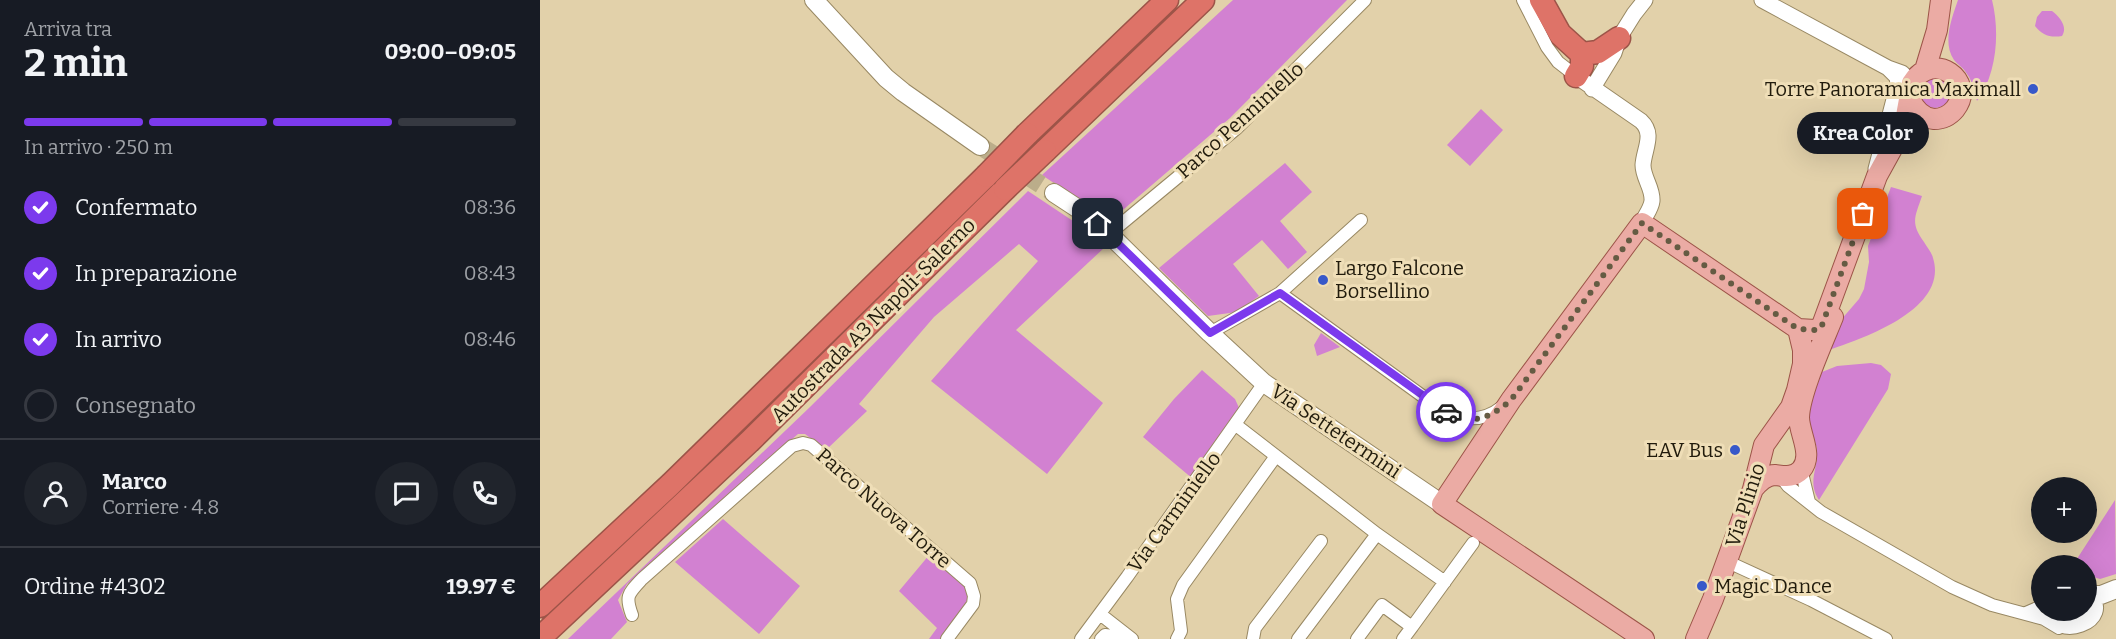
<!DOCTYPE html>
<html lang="it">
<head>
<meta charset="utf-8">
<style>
	body { margin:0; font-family:Bitter,serif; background:#20242c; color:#f1f3f6; height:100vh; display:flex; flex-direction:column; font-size:22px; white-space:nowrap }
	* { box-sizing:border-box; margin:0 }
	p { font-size:20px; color:#9ea1a6 }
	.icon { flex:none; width:33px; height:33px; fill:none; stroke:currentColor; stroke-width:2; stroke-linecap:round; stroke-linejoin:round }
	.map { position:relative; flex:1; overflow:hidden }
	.side { display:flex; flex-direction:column; background:#171b24; width:540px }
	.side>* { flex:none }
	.tools { position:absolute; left:1491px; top:477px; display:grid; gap:12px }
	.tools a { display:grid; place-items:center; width:66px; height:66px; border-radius:50%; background:#171b24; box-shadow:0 6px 24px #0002; font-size:30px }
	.pin { position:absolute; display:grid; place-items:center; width:51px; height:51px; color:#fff; margin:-26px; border-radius:12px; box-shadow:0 3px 9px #0006 }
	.courier { position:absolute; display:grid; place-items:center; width:60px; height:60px; margin:-30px; border:4px solid #7c3aed; border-radius:50%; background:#fff; color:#222; box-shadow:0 2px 8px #0007 }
	.bubble { position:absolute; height:42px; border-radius:21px; background:#171b24; box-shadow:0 6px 24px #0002; font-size:20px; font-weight:700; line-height:42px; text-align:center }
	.head em { font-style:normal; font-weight:700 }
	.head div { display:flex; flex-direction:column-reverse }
	.head { display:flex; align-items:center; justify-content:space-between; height:102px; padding:0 24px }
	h1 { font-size:39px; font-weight:700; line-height:45px }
	.bar { display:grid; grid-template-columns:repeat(4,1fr); gap:9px 6px; align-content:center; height:72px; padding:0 24px }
	.bar i { height:8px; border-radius:4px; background:#363941 }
	.bar .on { background:#7c3aed }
	.bar p { grid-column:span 4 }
	.line { display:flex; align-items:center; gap:15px; padding:0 24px; border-top:2px solid #363941 }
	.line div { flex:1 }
	.round { display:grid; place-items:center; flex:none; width:63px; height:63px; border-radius:32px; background:#20242c }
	ol { padding:0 24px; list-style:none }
	li { display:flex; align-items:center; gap:18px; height:66px }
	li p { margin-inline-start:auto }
	li .icon { padding:6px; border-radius:50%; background:#7c3aed; color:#fff; stroke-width:4 }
	li:last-child { color:#9ea1a6 }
	li i { width:33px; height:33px; border:3px solid #363941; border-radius:50% }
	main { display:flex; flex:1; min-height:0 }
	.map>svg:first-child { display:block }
</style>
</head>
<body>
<main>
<section class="side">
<div class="head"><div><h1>2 min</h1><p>Arriva tra</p></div><em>09:00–09:05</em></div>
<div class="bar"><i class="on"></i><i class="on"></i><i class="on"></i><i></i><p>In arrivo · 250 m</p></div>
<ol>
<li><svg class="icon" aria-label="check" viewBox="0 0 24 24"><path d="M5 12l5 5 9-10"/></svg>Confermato<p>08:36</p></li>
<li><svg class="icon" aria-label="check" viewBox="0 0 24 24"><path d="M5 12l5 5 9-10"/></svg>In preparazione<p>08:43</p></li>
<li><svg class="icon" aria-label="check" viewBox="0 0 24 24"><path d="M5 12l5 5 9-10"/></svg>In arrivo<p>08:46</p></li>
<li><i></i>Consegnato</li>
</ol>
<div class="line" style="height:108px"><a class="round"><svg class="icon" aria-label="person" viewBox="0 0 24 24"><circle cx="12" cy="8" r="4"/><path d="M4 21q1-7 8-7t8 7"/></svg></a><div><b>Marco</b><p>Corriere · 4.8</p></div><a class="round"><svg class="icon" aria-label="chat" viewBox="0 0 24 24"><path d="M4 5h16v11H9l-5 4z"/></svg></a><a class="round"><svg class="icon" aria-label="phone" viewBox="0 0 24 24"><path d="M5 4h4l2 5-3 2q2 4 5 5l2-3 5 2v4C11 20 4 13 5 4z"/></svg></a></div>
<div class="line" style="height:78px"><div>Ordine #4302</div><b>19.97 €</b></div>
</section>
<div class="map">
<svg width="1576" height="639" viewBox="0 0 1576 639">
	<rect width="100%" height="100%" fill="#e2d1aa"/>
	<path fill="#d281d1" d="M 693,0 L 807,0 L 690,118 L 570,221 L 502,175 Z
		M 1418,0 L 1452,0 C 1460,32 1457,74 1437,101 C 1434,91 1433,82 1427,74 C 1424,68 1418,65 1414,60 C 1402,42 1412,18 1418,0 Z
		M 1502,11 L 1512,11 C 1520,17 1528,27 1522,36 C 1510,38 1502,35 1495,26 L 1497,17 Z
		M1380 93a15 15 0 1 1 30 0a15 15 0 1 1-30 0Z
		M 941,109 L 963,130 L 930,166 L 907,145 Z
		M 745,163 L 772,192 L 740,221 L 767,252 L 748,269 L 722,240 L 693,264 L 719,296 L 697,312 L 668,316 L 619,268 Z
		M 1351,187 L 1382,196 C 1375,217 1370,223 1384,242 C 1387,247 1392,253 1393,258 C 1409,309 1324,338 1289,350 L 1300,321 L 1319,299 L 1324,289 L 1329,262 L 1328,246 Z
		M 488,191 L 554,235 L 564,248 L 476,330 L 563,403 L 507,474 L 391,381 L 498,261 L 479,244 L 394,317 L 319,404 L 327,411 L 286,450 L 265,434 L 258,434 L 87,584 L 78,600 L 87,622 L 71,639 L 28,639 L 270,407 Z
		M 781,333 L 800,347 L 777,356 L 774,345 Z
		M 1331,363 L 1341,365 L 1351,374 L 1348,389 L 1279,500 C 1267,482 1278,470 1277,450 C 1276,439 1269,429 1265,419 L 1282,372 L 1297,366 Z
		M 662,370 L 695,399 L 700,410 L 653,479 L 603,437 L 634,399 Z
		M 1575,500 L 1576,574 L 1560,579 L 1547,575 L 1546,566 L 1533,565 Z
		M 183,519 L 260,586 L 219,634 L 135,562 Z
		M 390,554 C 439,593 438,590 401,639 L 389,639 L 397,628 L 359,591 Z"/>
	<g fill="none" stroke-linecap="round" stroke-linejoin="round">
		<path stroke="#bbad8a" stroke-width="18" stroke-dasharray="18 9" stroke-linecap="butt" d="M 440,146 L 514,193"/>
		<g stroke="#988863" stroke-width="14">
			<path id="minor" d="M 983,0 L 1007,47 L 1018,62 L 1036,76
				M 569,234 L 697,128 L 825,0
				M 740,293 L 899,408 C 921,421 942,423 962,407
				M 670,333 L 740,293 L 821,220
				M 696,425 L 837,534 L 905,582
				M 1261,469 L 1269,502
				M 1241,477 L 1248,486 L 1281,512 L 1412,587 L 1452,605 L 1504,619 L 1519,628
				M 1186,561 L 1271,600 L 1346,639
				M 1486,613 L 1502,606
				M 560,614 L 592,639
				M 92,615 C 85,596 88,594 102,579 L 252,446 L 263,443 L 271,445 L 430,583 L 434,596 L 433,604 L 407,639
				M 872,627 L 933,543
				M 541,639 L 587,577 L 724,383
				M 561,639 L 565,635 L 573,636 L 577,639
				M 637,639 L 641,631 L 637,599 L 643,585 L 736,456
				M 713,639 L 715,628 L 781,541
				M 758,639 L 837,534
				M 817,639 L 842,605 L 872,627 L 863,639"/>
		</g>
		<g stroke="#988863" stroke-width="17">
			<path id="tertiary" d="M 1222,0 L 1348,68 L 1362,73 L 1372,83
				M 1036,76 L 1101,121 C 1115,134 1104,149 1103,165 C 1103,178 1113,188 1112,201 C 1111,209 1105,216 1102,223
				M 1052,89 L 1074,53 L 1079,38 L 1094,14 L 1105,0
				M 1336,169 L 1358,84 L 1357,77 L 1348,68"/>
		</g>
		<g stroke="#988863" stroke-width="20">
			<path id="secondary" d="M 274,0 L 346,78 L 363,92 L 440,146
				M 514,193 L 546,214 L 569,234 L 670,333 L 724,383 L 902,504
				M 1550,595 L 1561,595 L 1576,589
				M 1513,610 C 1512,639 1576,621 1546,593"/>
		</g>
		<g stroke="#9c5448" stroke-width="22">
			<path id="primary" d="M 1385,70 L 1397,30 L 1401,0
				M 1213,489 C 1218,483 1226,475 1235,475 C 1245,476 1253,478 1261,470 C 1274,455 1259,434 1259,417 C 1260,392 1283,342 1293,317
				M 1104,639 L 902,504 L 971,400 L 1102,223 L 1258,329 L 1275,330 L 1281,328 L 1337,176 L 1364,127 L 1372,83 C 1393,49 1437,81 1415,109 C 1410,115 1403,119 1394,119 C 1382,118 1375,110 1370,99
				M 1156,639 L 1173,599 L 1213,489 L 1224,445 L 1251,407 L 1257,390 L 1263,364 L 1263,350 L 1258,329"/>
		</g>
		<g stroke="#9c5448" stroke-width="25">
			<path id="motorway" d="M 1001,0 L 1020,34 L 1042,54 L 1058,52 L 1079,38
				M 1036,76 L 1042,66 L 1042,54
				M 487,134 L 627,0
				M 505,151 L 663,0
				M 0,606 L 131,484 L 446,176
				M 0,638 L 209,442 L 465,189"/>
		</g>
		<use href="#minor" stroke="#fff" stroke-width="12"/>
		<use href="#tertiary" stroke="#fff" stroke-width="15"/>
		<use href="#secondary" stroke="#fff" stroke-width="18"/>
		<use href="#primary" stroke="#ebaba4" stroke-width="20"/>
		<use href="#motorway" stroke="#de7368" stroke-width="22"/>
		<g stroke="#9c5448" stroke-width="25" stroke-linecap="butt">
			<path id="motorway-bridge" d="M 446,176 L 487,134
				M 465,189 L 505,151"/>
		</g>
		<use href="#motorway-bridge" stroke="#de7368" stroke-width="22"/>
	</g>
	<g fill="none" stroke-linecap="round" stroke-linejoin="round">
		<path stroke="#655b43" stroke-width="6" stroke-dasharray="0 10.8" d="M 906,412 C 932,427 951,417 971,400 L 1102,223 L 1258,329 L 1275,330 L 1281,328 L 1323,214"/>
		<path stroke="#7c3aed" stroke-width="8" d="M 558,224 L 670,333 L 740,293 L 906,412"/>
	</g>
	<g fill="#3758c9" stroke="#efdeb7" stroke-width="2">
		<circle cx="1493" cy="89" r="6"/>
		<circle cx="783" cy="280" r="6"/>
		<circle cx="1195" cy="450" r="6"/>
		<circle cx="1162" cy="586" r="6"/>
	</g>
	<g text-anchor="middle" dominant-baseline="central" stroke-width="6" stroke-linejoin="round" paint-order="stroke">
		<g font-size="20" fill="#211b0c" stroke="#efdeb7" text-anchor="end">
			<text x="1481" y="89">Torre Panoramica Maximall</text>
			<text x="795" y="268" text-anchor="start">Largo Falcone<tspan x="795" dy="23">Borsellino</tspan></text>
			<text x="1183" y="450">EAV Bus</text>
			<text x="1174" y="586" text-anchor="start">Magic Dance</text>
		</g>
		<g font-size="20" fill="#211b0c" stroke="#efdeb7">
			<text transform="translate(700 120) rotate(-42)">Parco Penniniello</text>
			<text transform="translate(333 320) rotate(-45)">Autostrada A3 Napoli-Salerno</text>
			<text transform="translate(796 431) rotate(34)">Via Settetermini</text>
			<text transform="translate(1205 505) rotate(-72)">Via Plinio</text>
			<text transform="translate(344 508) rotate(41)">Parco Nuova Torre</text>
			<text transform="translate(634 512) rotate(-54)">Via Carminiello</text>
		</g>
	</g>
</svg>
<div class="tools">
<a>+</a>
<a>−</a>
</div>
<div class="pin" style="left:1323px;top:214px;background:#ea580c"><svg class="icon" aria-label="bag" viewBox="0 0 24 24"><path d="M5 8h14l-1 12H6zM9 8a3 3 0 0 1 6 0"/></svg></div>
<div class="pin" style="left:558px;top:224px;background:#1f2937"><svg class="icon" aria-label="home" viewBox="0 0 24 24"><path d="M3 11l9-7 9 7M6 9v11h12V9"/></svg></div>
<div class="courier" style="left:906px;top:412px"><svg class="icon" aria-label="car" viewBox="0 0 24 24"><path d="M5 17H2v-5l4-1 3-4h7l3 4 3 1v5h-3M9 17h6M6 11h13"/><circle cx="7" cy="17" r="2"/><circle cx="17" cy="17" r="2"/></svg></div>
<div class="bubble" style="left:1257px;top:112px;width:132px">Krea Color</div>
</div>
</main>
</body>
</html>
